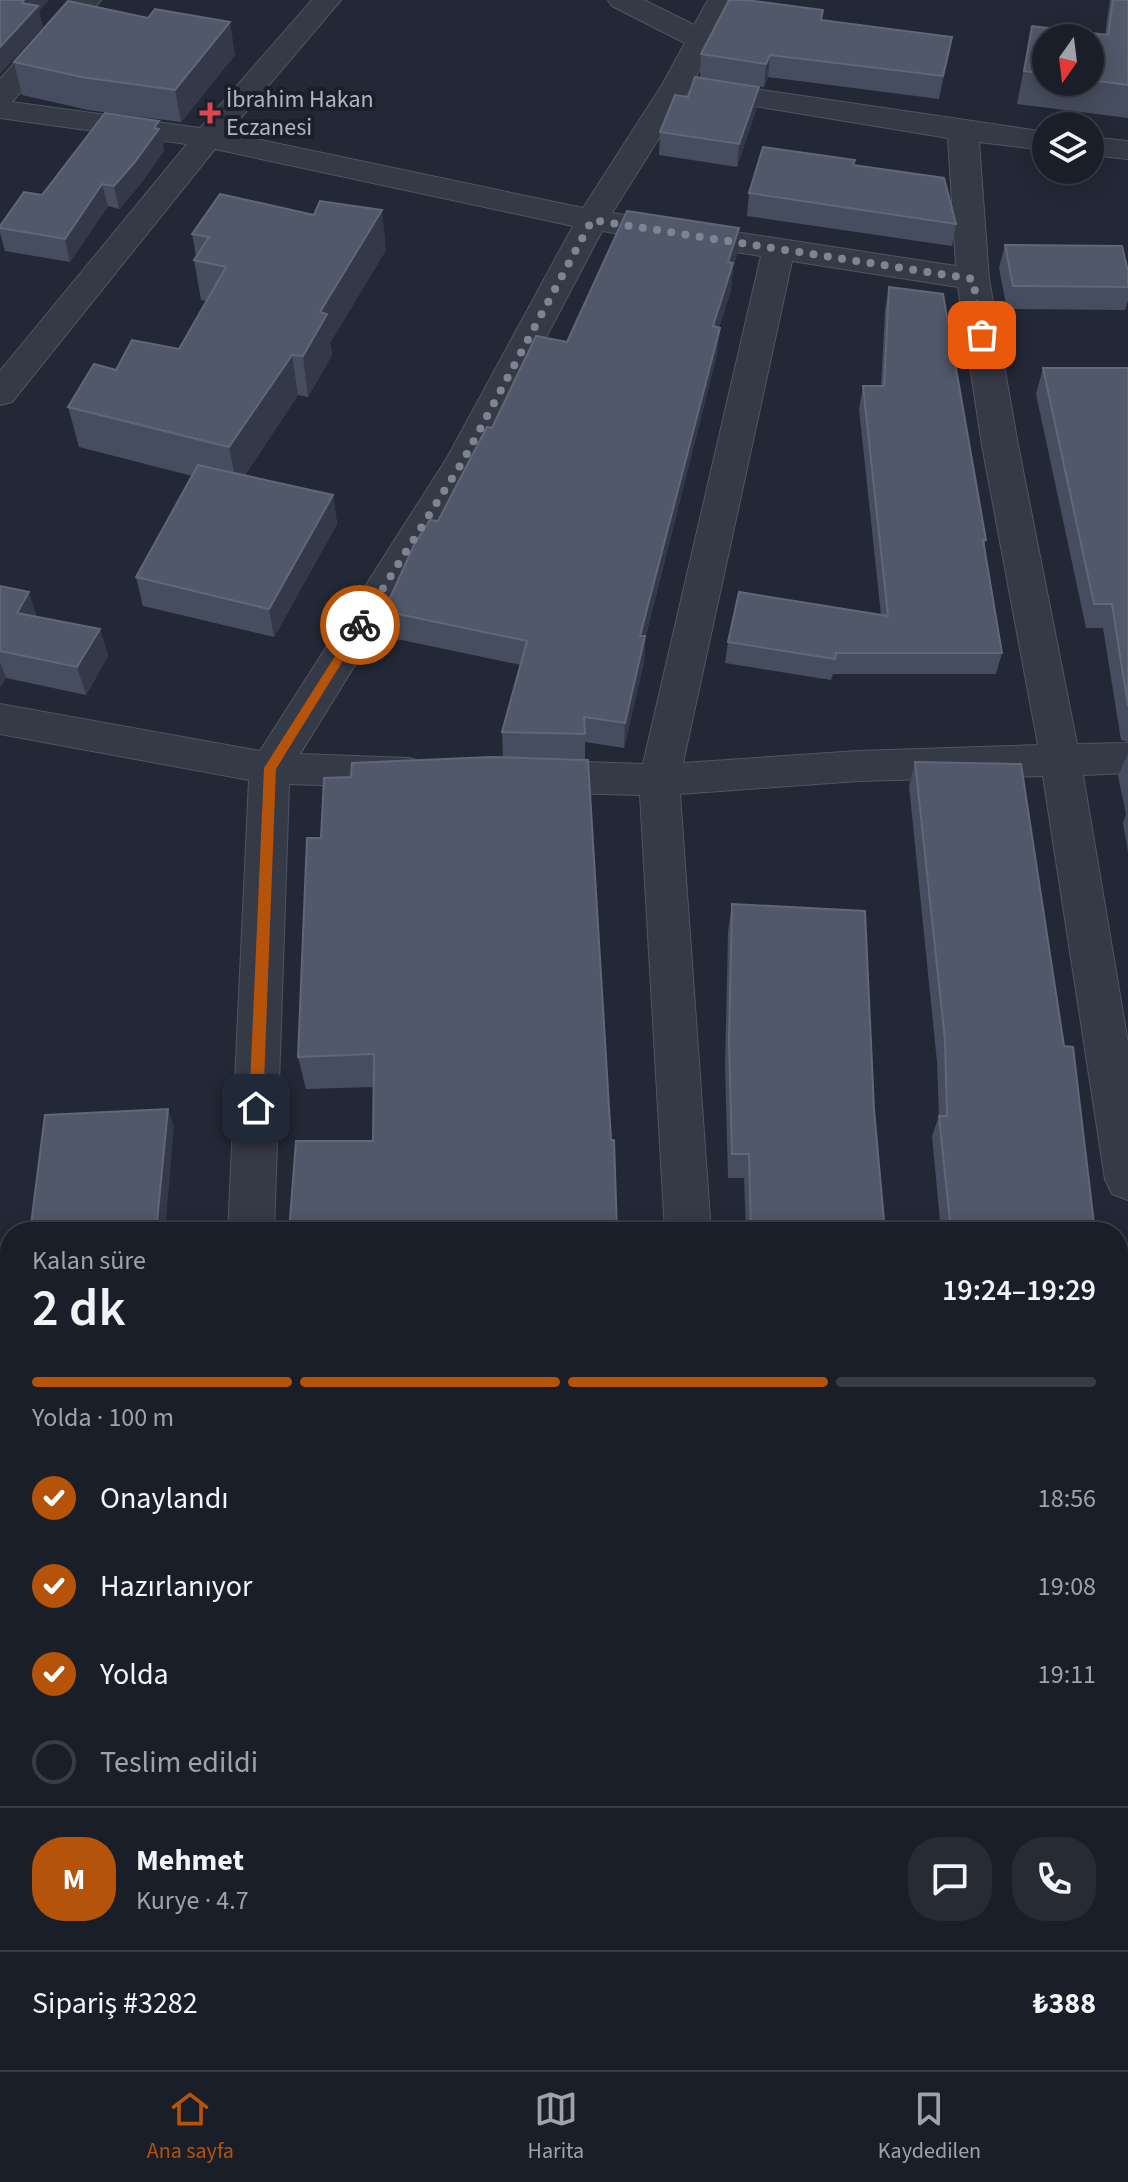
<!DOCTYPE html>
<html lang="tr">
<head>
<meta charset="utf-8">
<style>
	body { margin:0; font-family:"Source Sans 3",sans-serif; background:#272b34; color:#f1f3f6; height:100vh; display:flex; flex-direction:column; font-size:30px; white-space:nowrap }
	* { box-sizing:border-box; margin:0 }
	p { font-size:26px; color:#9fa2a8 }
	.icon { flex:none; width:44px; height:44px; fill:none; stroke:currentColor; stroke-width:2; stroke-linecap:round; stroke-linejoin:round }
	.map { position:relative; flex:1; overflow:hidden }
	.panel { position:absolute; left:0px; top:1222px; width:1128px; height:848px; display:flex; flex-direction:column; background:#1a1e28; border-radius:32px 32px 0 0; box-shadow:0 4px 20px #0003,0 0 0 2px #383c45 }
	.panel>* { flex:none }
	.needle { width:52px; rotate:194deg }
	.tools { position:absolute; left:1032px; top:24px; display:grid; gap:16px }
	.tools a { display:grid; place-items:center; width:72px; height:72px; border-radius:50%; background:#1a1e28; box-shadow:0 4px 20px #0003,0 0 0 2px #383c45; font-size:40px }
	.pin { position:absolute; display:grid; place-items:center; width:68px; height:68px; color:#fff; margin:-34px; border-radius:16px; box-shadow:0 4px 12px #0006 }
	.courier { position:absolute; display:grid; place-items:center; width:80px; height:80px; margin:-40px; border:6px solid #b45309; border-radius:50%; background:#fff; color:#222; box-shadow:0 2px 10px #0007 }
	.headline em { font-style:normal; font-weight:600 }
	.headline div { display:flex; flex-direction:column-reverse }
	.headline { display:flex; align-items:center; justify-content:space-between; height:136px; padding:0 32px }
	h1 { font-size:52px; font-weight:600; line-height:60px }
	.bar { display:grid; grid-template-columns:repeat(4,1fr); gap:12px 8px; align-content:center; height:96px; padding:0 32px }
	.bar i { height:10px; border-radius:6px; background:#383c45 }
	.bar .on { background:#b45309 }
	.bar p { grid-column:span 4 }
	.line { display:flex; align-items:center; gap:20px; padding:0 32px; border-top:2px solid #383c45 }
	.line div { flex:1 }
	.round { display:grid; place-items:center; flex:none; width:84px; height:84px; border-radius:32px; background:#272b34 }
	ol { padding:0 32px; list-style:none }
	li { display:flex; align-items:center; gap:24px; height:88px }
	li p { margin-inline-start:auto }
	li .icon { padding:8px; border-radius:50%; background:#b45309; color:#fff; stroke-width:4 }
	li:last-child { color:#9fa2a8 }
	li i { width:44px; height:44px; border:4px solid #383c45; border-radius:50% }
	.dock { display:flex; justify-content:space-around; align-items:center; height:112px; border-top:2px solid #383c45; background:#1a1e28; font-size:22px; color:#9fa2a8 }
	.dock a { display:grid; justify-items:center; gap:4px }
	.dock .on { color:#b45309 }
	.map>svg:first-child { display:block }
</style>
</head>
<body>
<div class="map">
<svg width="1128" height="2070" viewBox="0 0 1128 2070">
	<rect width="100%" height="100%" fill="#222836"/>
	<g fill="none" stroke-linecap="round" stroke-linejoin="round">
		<g stroke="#4f5561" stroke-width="2">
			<path id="street" d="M 71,0 L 101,0 L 12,102 L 200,128 L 312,0 L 341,0 L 228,133 L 583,208 L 662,85 L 685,43 L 612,6 L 608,0 L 644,0 L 694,25 L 708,0 L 736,0 L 694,80 L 1046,132 L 1046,150 L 979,142 L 989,279 L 1018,445 L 1077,744 L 1128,743 L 1128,773 L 1083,775 L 1128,1043 L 1128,1200 L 1112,1194 L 1105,1179 L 1043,776 L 858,781 L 680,794 L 711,1232 L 665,1232 L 640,795 L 530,792 L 516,787 L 510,776 L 516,765 L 530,760 L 643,764 L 761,256 L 602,231 L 481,461 L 300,754 L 409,758 L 423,762 L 429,773 L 423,784 L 409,788 L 289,784 L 274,1232 L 228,1232 L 249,780 L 0,734 L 0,704 L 260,751 L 447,458 L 573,226 L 215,149 L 12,402 L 0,405 L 0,371 L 187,144 L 0,118 L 0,79 ZM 688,92 L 700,97 L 948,138 L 956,266 L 612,213 ZM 792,261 L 958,287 L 982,445 L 1038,745 L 858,751 L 683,763 Z
				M 1090,137 L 1128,141 L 1128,159 L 1090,155 Z
				M 1128,1517 L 1128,1569 L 1118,1570 L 1118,1518 Z
				M 1128,1582 L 1128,1634 L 1118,1635 L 1118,1583 Z
				M 10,1655 L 10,1762 L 0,1763 L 0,1656 Z"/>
		</g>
		<use href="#street" fill="#353a47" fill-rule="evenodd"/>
	</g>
	<path fill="#464d5e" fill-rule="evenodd" d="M 1110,0 L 1128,0 L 1128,118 L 1017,104 L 1032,26 L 1105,35 ZM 1046,38 L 1090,38 L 1090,82 L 1046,82 Z
		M 822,20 L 952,37 L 939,99 L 768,77 L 764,87 L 700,77 L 701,54 Z
		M 235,55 L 181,122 L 88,110 L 22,95 L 14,62 Z
		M 759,87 L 756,110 L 737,167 L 659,155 L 660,132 L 688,97 Z
		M 164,144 L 163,145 L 164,151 L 139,186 L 119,209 L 108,206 L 70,262 L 5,251 L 0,233 L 0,226 Z
		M 854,165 L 956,224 L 952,246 L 747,216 L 749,193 Z
		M 192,234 L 386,250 L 330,343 L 332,355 L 308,397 L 298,395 L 245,475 L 333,495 L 337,524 L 274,637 L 143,606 L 136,577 L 192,476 L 79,447 L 68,407 L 116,370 L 179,349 L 206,301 L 201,300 L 194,260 L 196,256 Z
		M 1005,245 L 1128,271 L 1128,301 L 1125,310 L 1007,309 L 999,268 Z
		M 737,255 L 733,267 L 731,290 L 719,327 L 717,354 L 645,639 L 644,662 L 624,748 L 585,742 L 585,759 L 503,757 L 502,732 L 521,665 L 387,637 L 384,611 L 492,428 L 567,342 Z
		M 889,287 L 986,540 L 984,546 L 1002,653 L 996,674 L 833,674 L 831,680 L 725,663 L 728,642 L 881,615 L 859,409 L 863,386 L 881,386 L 885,310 Z
		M 1043,368 L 1128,368 L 1128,742 L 1121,740 L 1103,628 L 1086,628 L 1036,394 Z
		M 0,586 L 38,617 L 100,629 L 108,656 L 86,695 L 6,678 L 0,686 Z
		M 1128,753 L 1128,852 L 1123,823 L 1126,814 L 1118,776 Z
		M 915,762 L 1064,1046 L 1095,1232 L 941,1232 L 932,1136 L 939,1116 L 937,1062 L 909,786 Z
		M 307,838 L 611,1140 L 373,1141 L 374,1087 L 306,1089 L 298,1057 Z
		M 732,904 L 874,1109 L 885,1232 L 746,1232 L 744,1178 L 728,1178 L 725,1066 L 728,932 Z
		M 10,1463 L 10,1593 L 0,1582 Z
		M 1118,1636 L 1128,1637 L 1128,2070 L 1096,2070 L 1097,2060 L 1118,2060 Z"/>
	<path fill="#333949" d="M 24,0 L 49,0 L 39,11 L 43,27 L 0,74 L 0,47 L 22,3 Z
		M 230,22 L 235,55 L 181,122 L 175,90 Z
		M 952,37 L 948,60 L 939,99 L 943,76 Z
		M 770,55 L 768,77 L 764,87 L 766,64 Z
		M 759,87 L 756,110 L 737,167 L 739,144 Z
		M 159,121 L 164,144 L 163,145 L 164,151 L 139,186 L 119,209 L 114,186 Z
		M 102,184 L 108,206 L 70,262 L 65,239 Z
		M 382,210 L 386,250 L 330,343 L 332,355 L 308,397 L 303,356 L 320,312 Z
		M 739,228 L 737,255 L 733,267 L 731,290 L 711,353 L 713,326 L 728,262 Z
		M 720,328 L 717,354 L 645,639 L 644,662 L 624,748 L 625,723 L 640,636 Z
		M 292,355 L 298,395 L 237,487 L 229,447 Z
		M 333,495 L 337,524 L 274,637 L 269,609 Z
		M 29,592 L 38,620 L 17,613 Z
		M 100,629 L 108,656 L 86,695 L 77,667 Z
		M 0,662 L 6,678 L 1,687 L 0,684 Z
		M 168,1109 L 174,1127 L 165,1232 L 156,1232 Z"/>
	<path fill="#515869" stroke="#606777" stroke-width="2" d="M 0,0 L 24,0 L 22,3 L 38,6 L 0,47 Z
		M 729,0 L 746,0 L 823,10 L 821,20 L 952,37 L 943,76 L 770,55 L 766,64 L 701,54 Z
		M 1113,0 L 1128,0 L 1128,85 L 1090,80 L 1090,38 L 1046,38 L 1046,74 L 1024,71 L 1032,26 L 1108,35 Z
		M 68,1 L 148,18 L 155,9 L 230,22 L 175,90 L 81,77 L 14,62 Z
		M 695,77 L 759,87 L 739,144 L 660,132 L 675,95 L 688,97 Z
		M 105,113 L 159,121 L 154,128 L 159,129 L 134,163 L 114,186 L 102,184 L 65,239 L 0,228 L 0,226 L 24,192 L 42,195 Z
		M 763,147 L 855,160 L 853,165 L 944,178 L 956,224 L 749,193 Z
		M 220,194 L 314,215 L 320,201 L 382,210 L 320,312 L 327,314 L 303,356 L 292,355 L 229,447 L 68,407 L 94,364 L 116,370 L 132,340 L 179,349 L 226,267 L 194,260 L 209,237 L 192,234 Z
		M 627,211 L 739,228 L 728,262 L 733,263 L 713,326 L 720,328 L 640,636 L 645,636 L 625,723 L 584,717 L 585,734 L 502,732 L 527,641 L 384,611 L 415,543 L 430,520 L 438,521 L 487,427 L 492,428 L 536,336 L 567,342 Z
		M 1005,245 L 1122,246 L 1128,271 L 1128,287 L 1013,286 Z
		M 889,287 L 943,294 L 986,540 L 983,540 L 1002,653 L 836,653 L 835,659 L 728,642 L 739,592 L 888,616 L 863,386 L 884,386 Z
		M 1043,368 L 1128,368 L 1128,706 L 1112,604 L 1094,604 Z
		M 198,465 L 333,495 L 269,609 L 136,577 Z
		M 0,586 L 29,592 L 17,613 L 100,629 L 77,667 L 0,651 Z
		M 491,757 L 588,760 L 611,1140 L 614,1140 L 617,1232 L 289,1232 L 296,1141 L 373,1141 L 374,1054 L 298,1057 L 307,838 L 321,838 L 324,778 L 351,777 L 352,763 Z
		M 915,762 L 1021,764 L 1064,1046 L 1073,1047 L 1095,1232 L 951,1232 L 939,1116 L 947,1116 L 945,1040 Z
		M 732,904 L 865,911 L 874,1109 L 885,1232 L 751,1232 L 749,1154 L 732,1154 L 729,1040 Z
		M 168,1109 L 156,1232 L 30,1232 L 45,1115 Z
		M 10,1463 L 10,1582 L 0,1582 L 0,1580 Z
		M 1118,1636 L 1128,1637 L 1128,2070 L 1117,2070 L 1117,2060 L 1118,2060 L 1126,1779 L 1118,1778 Z"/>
	<path fill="#b45309" d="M 356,623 L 365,625 L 276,769 L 263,1108 L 256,1114 L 249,1108 L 264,768 Z"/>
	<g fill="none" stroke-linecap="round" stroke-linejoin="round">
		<path stroke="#7e8492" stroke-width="8" stroke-dasharray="0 14.4" d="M 360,625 L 463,461 L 592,220 L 973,279 L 982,335"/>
	</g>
	<path fill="#e0444e" stroke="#1a1f2b" stroke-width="3" d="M206 101h8v8h8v8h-8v8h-8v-8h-8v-8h8z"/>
	<g text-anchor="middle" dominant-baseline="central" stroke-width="8" stroke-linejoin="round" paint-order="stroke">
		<g font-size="24" fill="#afb5c3" stroke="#1a1f2b" text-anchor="start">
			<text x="226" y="99">İbrahim Hakan<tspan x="226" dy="28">Eczanesi</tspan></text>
		</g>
	</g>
</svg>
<div class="tools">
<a><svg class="needle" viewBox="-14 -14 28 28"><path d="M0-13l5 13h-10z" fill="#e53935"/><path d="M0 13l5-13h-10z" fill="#9fa2a8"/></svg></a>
<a><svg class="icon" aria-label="layers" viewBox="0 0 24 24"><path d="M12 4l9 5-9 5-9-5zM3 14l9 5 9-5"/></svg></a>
</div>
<div class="pin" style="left:982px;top:335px;background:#ea580c"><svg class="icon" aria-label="bag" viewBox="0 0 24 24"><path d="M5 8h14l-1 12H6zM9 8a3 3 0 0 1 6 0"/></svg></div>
<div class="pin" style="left:256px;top:1108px;background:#1f2937"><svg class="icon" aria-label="home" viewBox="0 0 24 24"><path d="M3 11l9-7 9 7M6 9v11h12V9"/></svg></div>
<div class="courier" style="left:360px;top:625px"><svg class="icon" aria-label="bike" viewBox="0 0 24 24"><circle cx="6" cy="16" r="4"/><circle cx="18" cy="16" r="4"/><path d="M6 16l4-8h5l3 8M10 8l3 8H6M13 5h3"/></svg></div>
<section class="panel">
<div class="headline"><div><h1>2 dk</h1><p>Kalan süre</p></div><em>19:24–19:29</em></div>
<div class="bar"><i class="on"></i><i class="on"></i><i class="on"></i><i></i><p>Yolda · 100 m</p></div>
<ol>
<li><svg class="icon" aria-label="check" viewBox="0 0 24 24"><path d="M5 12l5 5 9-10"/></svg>Onaylandı<p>18:56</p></li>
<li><svg class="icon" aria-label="check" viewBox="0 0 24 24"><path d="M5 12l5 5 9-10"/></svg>Hazırlanıyor<p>19:08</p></li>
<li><svg class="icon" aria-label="check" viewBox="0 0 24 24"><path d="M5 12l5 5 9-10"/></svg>Yolda<p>19:11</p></li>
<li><i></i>Teslim edildi</li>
</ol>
<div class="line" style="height:144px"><b class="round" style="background:#b45309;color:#fff">M</b><div><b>Mehmet</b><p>Kurye · 4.7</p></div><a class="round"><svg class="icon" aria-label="chat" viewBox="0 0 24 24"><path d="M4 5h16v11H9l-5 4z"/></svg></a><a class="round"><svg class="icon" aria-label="phone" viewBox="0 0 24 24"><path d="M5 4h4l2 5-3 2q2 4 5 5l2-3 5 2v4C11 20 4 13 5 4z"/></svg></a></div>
<div class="line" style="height:104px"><div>Sipariş #3282</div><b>₺388</b></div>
</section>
</div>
<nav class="dock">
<a class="on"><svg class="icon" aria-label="home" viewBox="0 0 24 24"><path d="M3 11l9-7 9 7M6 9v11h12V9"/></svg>Ana sayfa</a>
<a><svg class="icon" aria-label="map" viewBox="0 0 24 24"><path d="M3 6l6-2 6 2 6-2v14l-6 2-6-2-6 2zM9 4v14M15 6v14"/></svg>Harita</a>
<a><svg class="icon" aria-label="saved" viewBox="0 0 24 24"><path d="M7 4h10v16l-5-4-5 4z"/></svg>Kaydedilen</a>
</nav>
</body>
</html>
